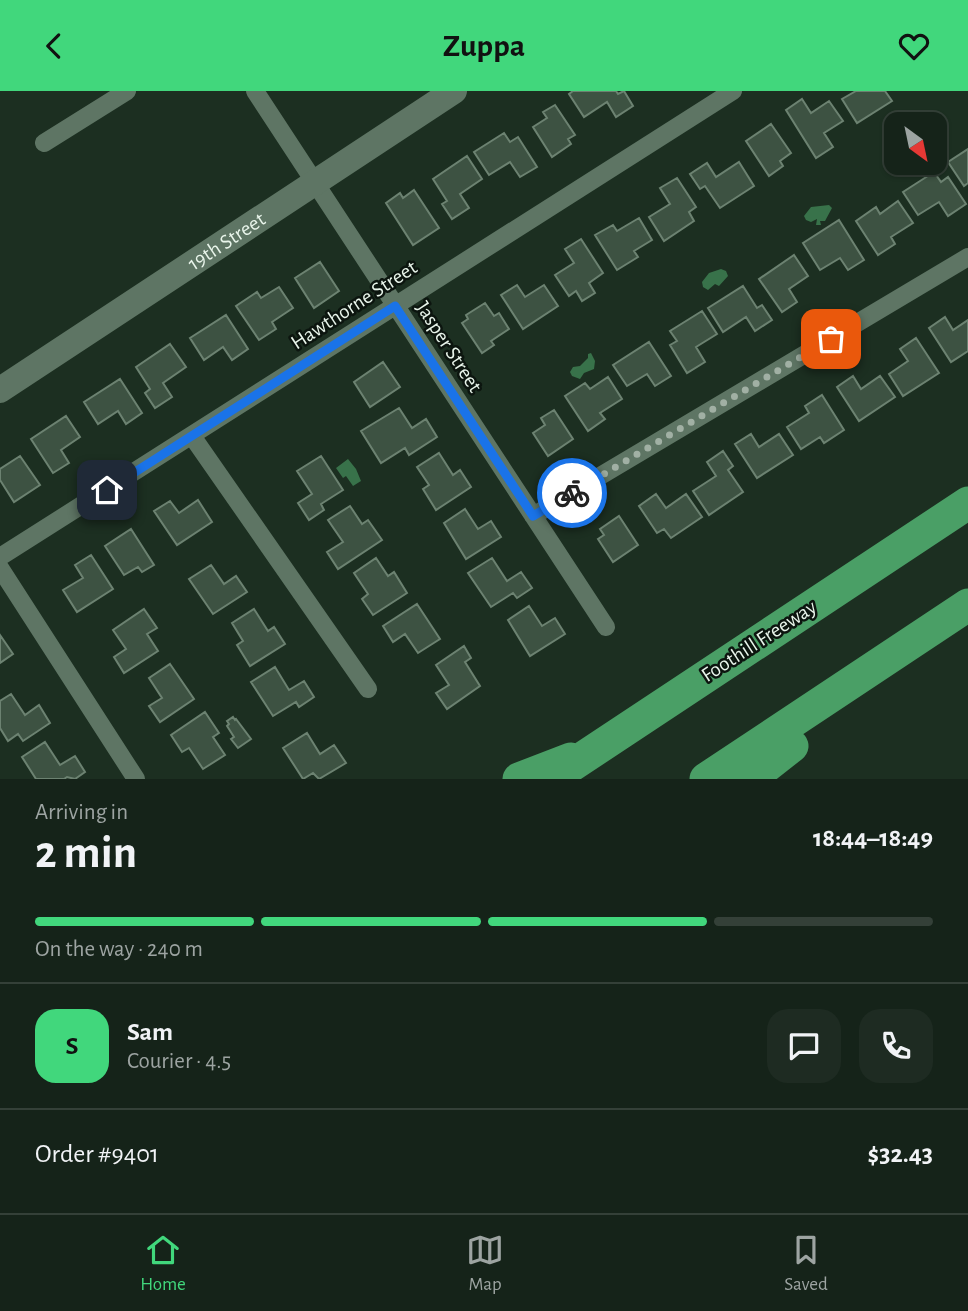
<!DOCTYPE html>
<html lang="en">
<head>
<meta charset="utf-8">
<style>
	body { margin:0; font-family:"Alegreya Sans",sans-serif; background:#1e2b22; color:#f1f3f6; height:100vh; display:flex; flex-direction:column; font-size:26px; white-space:nowrap }
	* { box-sizing:border-box; margin:0 }
	p { font-size:23px; color:#9da4a2 }
	.icon { flex:none; width:38px; height:38px; fill:none; stroke:currentColor; stroke-width:2; stroke-linecap:round; stroke-linejoin:round }
	.map { position:relative; height:688px; overflow:hidden }
	.sheet { display:flex; flex-direction:column; background:#152319; flex:1 }
	.sheet>* { flex:none }
	.needle { width:46px; rotate:147deg }
	.tools { position:absolute; left:884px; top:21px; display:grid; gap:14px }
	.tools a { display:grid; place-items:center; width:63px; height:63px; border-radius:14px; background:#152319; box-shadow:0 2px 5px #0004,0 0 0 2px #344038; font-size:35px }
	.pin { position:absolute; display:grid; place-items:center; width:60px; height:60px; color:#fff; margin:-30px; border-radius:14px; box-shadow:0 4px 10px #0006 }
	.courier { position:absolute; display:grid; place-items:center; width:70px; height:70px; margin:-35px; border:5px solid #1a73e8; border-radius:50%; background:#fff; color:#222; box-shadow:0 2px 9px #0007 }
	.headline em { font-style:normal; font-weight:700 }
	.headline div { display:flex; flex-direction:column-reverse }
	.headline { display:flex; align-items:center; justify-content:space-between; height:119px; padding:0 35px }
	h1 { font-size:46px; font-weight:700; line-height:52px }
	.bar { display:grid; grid-template-columns:repeat(4,1fr); gap:10px 7px; align-content:center; height:84px; padding:0 35px }
	.bar i { height:9px; border-radius:5px; background:#344038 }
	.bar .active { background:#41d77c }
	.bar p { grid-column:span 4 }
	.line { display:flex; align-items:center; gap:18px; padding:0 35px; border-top:2px solid #344038 }
	.line div { flex:1 }
	.round { display:grid; place-items:center; flex:none; width:74px; height:74px; border-radius:21px; background:#1e2b22 }
	header { display:flex; justify-content:space-between; align-items:center; height:91px; padding:0 35px; background:#41d77c; color:#111; font-size:32px; font-weight:700 }
	.tab-bar { display:flex; justify-content:space-around; align-items:center; height:98px; border-top:2px solid #344038; background:#152319; font-size:19px; color:#9da4a2 }
	.tab-bar a { display:grid; justify-items:center; gap:4px }
	.tab-bar .active { color:#41d77c }
	.map>svg:first-child { display:block }
</style>
</head>
<body>
<header><svg class="icon" aria-label="back" viewBox="0 0 24 24"><path d="M15 5l-7 7 7 7"/></svg>Zuppa<svg class="icon" aria-label="heart" viewBox="0 0 24 24"><path d="M12 20l-8-8c-3-5 5-10 8-4 3-6 11-1 8 4z"/></svg></header>
<div class="map">
<svg width="968" height="688" viewBox="0 0 968 688">
	<rect width="100%" height="100%" fill="#1c2f21"/>
	<path fill="#38724a" d="M 829,114 L 832,117 L 825,130 L 820,130 L 821,134 L 816,134 L 817,128 L 811,131 L 806,129 L 804,125 L 811,116 Z
		M 721,178 L 726,180 L 728,185 L 719,195 L 715,193 L 708,199 L 703,196 L 702,191 L 709,182 Z
		M 591,262 L 595,270 L 594,278 L 584,282 L 580,288 L 572,285 L 570,281 L 573,276 L 580,275 L 588,267 L 588,263 Z
		M 348,368 L 356,378 L 361,390 L 353,395 L 346,385 L 343,387 L 336,377 Z"/>
	<path fill="#3d5242" stroke="#6c8271" stroke-width="2" d="M 573,0 L 616,0 L 618,3 L 624,0 L 633,15 L 616,26 L 607,11 L 584,26 L 569,3 Z
		M 856,0 L 885,0 L 892,10 L 857,32 L 842,8 Z
		M 802,8 L 811,22 L 829,10 L 843,30 L 824,42 L 833,56 L 816,67 L 786,19 Z
		M 555,14 L 575,44 L 568,48 L 571,53 L 552,66 L 533,36 L 547,27 L 543,21 Z
		M 771,33 L 791,62 L 780,70 L 783,75 L 769,85 L 746,50 Z
		M 504,42 L 510,51 L 518,46 L 537,76 L 520,86 L 510,71 L 489,84 L 474,61 Z
		M 968,58 L 968,92 L 964,95 L 948,71 Z
		M 467,65 L 482,88 L 460,103 L 469,117 L 452,128 L 442,113 L 447,110 L 433,88 Z
		M 739,71 L 754,95 L 720,117 L 705,95 L 700,98 L 690,83 L 707,72 L 716,86 Z
		M 934,81 L 941,91 L 948,86 L 966,113 L 948,125 L 939,111 L 918,124 L 903,101 Z
		M 677,87 L 696,116 L 689,121 L 694,130 L 664,150 L 649,126 L 670,113 L 660,97 Z
		M 414,99 L 439,137 L 413,154 L 386,112 L 400,102 L 403,107 Z
		M 898,110 L 913,132 L 891,146 L 895,153 L 878,164 L 856,130 L 876,116 L 880,123 Z
		M 639,127 L 652,149 L 634,160 L 638,166 L 617,179 L 595,144 L 613,134 L 617,140 Z
		M 839,129 L 864,169 L 848,179 L 840,167 L 820,179 L 803,152 Z
		M 581,148 L 603,182 L 589,192 L 595,202 L 582,210 L 576,200 L 569,205 L 555,184 L 574,172 L 565,158 Z
		M 794,164 L 808,185 L 789,198 L 797,211 L 782,221 L 759,188 Z
		M 320,171 L 339,200 L 314,217 L 295,187 Z
		M 517,194 L 525,206 L 544,194 L 558,215 L 523,238 L 501,204 Z
		M 743,195 L 757,217 L 762,214 L 772,229 L 755,240 L 746,226 L 723,241 L 708,217 Z
		M 279,196 L 293,217 L 272,231 L 276,238 L 259,249 L 236,215 L 257,201 L 261,207 Z
		M 485,212 L 494,225 L 499,222 L 509,238 L 491,250 L 494,254 L 482,262 L 462,232 L 468,228 L 466,224 Z
		M 702,220 L 717,243 L 696,256 L 705,271 L 687,282 L 670,254 L 677,250 L 670,240 Z
		M 226,224 L 248,258 L 232,269 L 223,256 L 204,269 L 190,247 Z
		M 945,226 L 953,239 L 968,229 L 968,260 L 951,271 L 929,237 Z
		M 916,247 L 939,282 L 903,305 L 889,283 L 908,270 L 900,258 Z
		M 649,251 L 671,285 L 655,295 L 647,283 L 627,295 L 613,274 Z
		M 170,253 L 186,276 L 163,292 L 172,306 L 155,317 L 145,302 L 150,298 L 136,276 Z
		M 383,271 L 400,296 L 370,316 L 354,291 Z
		M 853,285 L 861,298 L 880,285 L 895,306 L 859,330 L 837,296 Z
		M 608,286 L 622,308 L 600,322 L 605,328 L 588,340 L 565,305 L 585,292 L 590,298 Z
		M 120,288 L 142,322 L 126,333 L 118,320 L 98,333 L 84,311 Z
		M 822,304 L 844,339 L 824,352 L 820,346 L 801,358 L 787,336 L 809,322 L 805,315 Z
		M 399,317 L 412,337 L 426,328 L 437,346 L 409,364 L 405,357 L 381,372 L 361,340 Z
		M 554,319 L 573,348 L 548,365 L 533,342 L 545,334 L 541,327 Z
		M 66,325 L 80,346 L 61,359 L 69,372 L 53,382 L 31,348 Z
		M 751,343 L 759,356 L 779,343 L 793,364 L 757,387 L 735,353 Z
		M 723,360 L 733,375 L 728,379 L 743,401 L 709,424 L 693,400 L 716,385 L 707,371 Z
		M 439,362 L 453,384 L 460,379 L 471,396 L 436,419 L 423,398 L 429,394 L 417,376 Z
		M 20,365 L 40,394 L 14,411 L 0,389 L 0,378 Z
		M 321,365 L 343,399 L 321,413 L 324,419 L 309,429 L 298,412 L 312,403 L 297,380 Z
		M 656,403 L 666,417 L 686,403 L 702,426 L 671,447 L 664,438 L 657,442 L 639,415 Z
		M 198,409 L 212,431 L 177,454 L 154,420 L 170,410 L 179,422 Z
		M 350,415 L 362,433 L 368,429 L 382,449 L 338,478 L 327,461 L 343,451 L 328,429 Z
		M 465,418 L 478,438 L 491,430 L 501,446 L 466,468 L 444,432 Z
		M 619,425 L 638,454 L 613,471 L 598,448 L 604,444 L 600,438 Z
		M 131,438 L 154,474 L 142,481 L 138,476 L 124,484 L 105,455 Z
		M 91,464 L 113,498 L 77,521 L 63,499 L 83,487 L 75,474 Z
		M 376,467 L 388,485 L 394,481 L 407,502 L 373,524 L 362,508 L 368,503 L 354,482 Z
		M 492,467 L 507,490 L 521,481 L 532,497 L 517,507 L 513,502 L 491,516 L 468,482 Z
		M 211,474 L 224,493 L 236,485 L 247,501 L 213,523 L 189,488 Z
		M 417,513 L 440,548 L 418,562 L 405,543 L 393,551 L 383,535 Z
		M 529,515 L 542,535 L 555,527 L 565,543 L 530,565 L 508,529 Z
		M 144,518 L 157,537 L 147,543 L 158,560 L 124,582 L 114,566 L 126,558 L 113,539 Z
		M 254,518 L 268,540 L 274,536 L 285,553 L 250,575 L 237,554 L 243,550 L 232,532 Z
		M 0,544 L 13,563 L 0,572 Z
		M 464,555 L 471,567 L 465,571 L 480,595 L 447,618 L 436,602 L 449,594 L 436,574 Z
		M 170,573 L 194,608 L 160,631 L 149,615 L 162,607 L 149,587 Z
		M 275,576 L 289,599 L 304,590 L 314,606 L 299,616 L 296,611 L 273,625 L 251,591 Z
		M 11,603 L 25,624 L 39,614 L 50,632 L 23,650 L 18,643 L 8,650 L 0,637 L 0,610 Z
		M 205,621 L 219,642 L 213,646 L 225,664 L 203,678 L 189,657 L 182,661 L 171,644 Z
		M 233,626 L 235,629 L 236,628 L 251,648 L 238,657 L 231,648 L 234,646 L 227,635 L 229,633 L 227,630 Z
		M 307,642 L 320,663 L 334,654 L 346,672 L 319,688 L 313,682 L 303,688 L 283,657 Z
		M 45,651 L 60,674 L 75,665 L 85,681 L 75,688 L 67,686 L 64,688 L 36,688 L 22,666 Z"/>
	<g fill="none" stroke-linecap="round" stroke-linejoin="round">
		<path stroke="#5e7564" stroke-width="18" d="M 255,0 L 606,536
			M 44,52 L 127,0
			M 192,345 L 368,598
			M 533,425 L 968,166
			M 0,466 L 733,0
			M 0,477 L 136,688"/>
		<path stroke="#5e7564" stroke-width="26" id="s1" d="M 0,299 L 454,0"/>
		<path stroke="#4a9f66" stroke-width="33" d="M 519,688 L 571,668
			M 551,688 L 968,412
			M 706,688 L 968,514
			M 750,688 L 792,655"/>
	</g>
	<g fill="none" stroke-linecap="round" stroke-linejoin="round">
		<path stroke="#a1b0a4" stroke-width="7" stroke-dasharray="0 12.6" d="M 572,402 L 831,248"/>
		<path stroke="#1a73e8" stroke-width="9" d="M 107,399 L 395,215 L 533,425 L 572,402"/>
	</g>
	<g text-anchor="middle" dominant-baseline="central" stroke-width="5" stroke-linejoin="round" paint-order="stroke">
		<g font-size="21" fill="#e9f5eb" stroke="#0c150f">
			<text stroke="none"><textPath href="#s1" startOffset="271">19th Street</textPath></text>
			<text transform="translate(354 214) rotate(-33)">Hawthorne Street</text>
			<text transform="translate(449 256) rotate(57)">Jasper Street</text>
			<text transform="translate(759 550) rotate(-33)">Foothill Freeway</text>
		</g>
	</g>
</svg>
<div class="tools">
<a><svg class="needle" viewBox="-14 -14 28 28"><path d="M0-13l5 13h-10z" fill="#e53935"/><path d="M0 13l5-13h-10z" fill="#9da4a2"/></svg></a>
</div>
<div class="pin" style="left:831px;top:248px;background:#ea580c"><svg class="icon" aria-label="bag" viewBox="0 0 24 24"><path d="M5 8h14l-1 12H6zM9 8a3 3 0 0 1 6 0"/></svg></div>
<div class="pin" style="left:107px;top:399px;background:#1f2937"><svg class="icon" aria-label="home" viewBox="0 0 24 24"><path d="M3 11l9-7 9 7M6 9v11h12V9"/></svg></div>
<div class="courier" style="left:572px;top:402px"><svg class="icon" aria-label="bike" viewBox="0 0 24 24"><circle cx="6" cy="16" r="4"/><circle cx="18" cy="16" r="4"/><path d="M6 16l4-8h5l3 8M10 8l3 8H6M13 5h3"/></svg></div>
</div>
<section class="sheet">
<div class="headline"><div><h1>2 min</h1><p>Arriving in</p></div><em>18:44–18:49</em></div>
<div class="bar"><i class="active"></i><i class="active"></i><i class="active"></i><i></i><p>On the way · 240 m</p></div>
<div class="line" style="height:126px"><b class="round" style="background:#41d77c;color:#111">S</b><div><b>Sam</b><p>Courier · 4.5</p></div><a class="round"><svg class="icon" aria-label="chat" viewBox="0 0 24 24"><path d="M4 5h16v11H9l-5 4z"/></svg></a><a class="round"><svg class="icon" aria-label="phone" viewBox="0 0 24 24"><path d="M5 4h4l2 5-3 2q2 4 5 5l2-3 5 2v4C11 20 4 13 5 4z"/></svg></a></div>
<div class="line" style="height:91px"><div>Order #9401</div><b>$32.43</b></div>
</section>
<nav class="tab-bar">
<a class="active"><svg class="icon" aria-label="home" viewBox="0 0 24 24"><path d="M3 11l9-7 9 7M6 9v11h12V9"/></svg>Home</a>
<a><svg class="icon" aria-label="map" viewBox="0 0 24 24"><path d="M3 6l6-2 6 2 6-2v14l-6 2-6-2-6 2zM9 4v14M15 6v14"/></svg>Map</a>
<a><svg class="icon" aria-label="saved" viewBox="0 0 24 24"><path d="M7 4h10v16l-5-4-5 4z"/></svg>Saved</a>
</nav>
</body>
</html>
